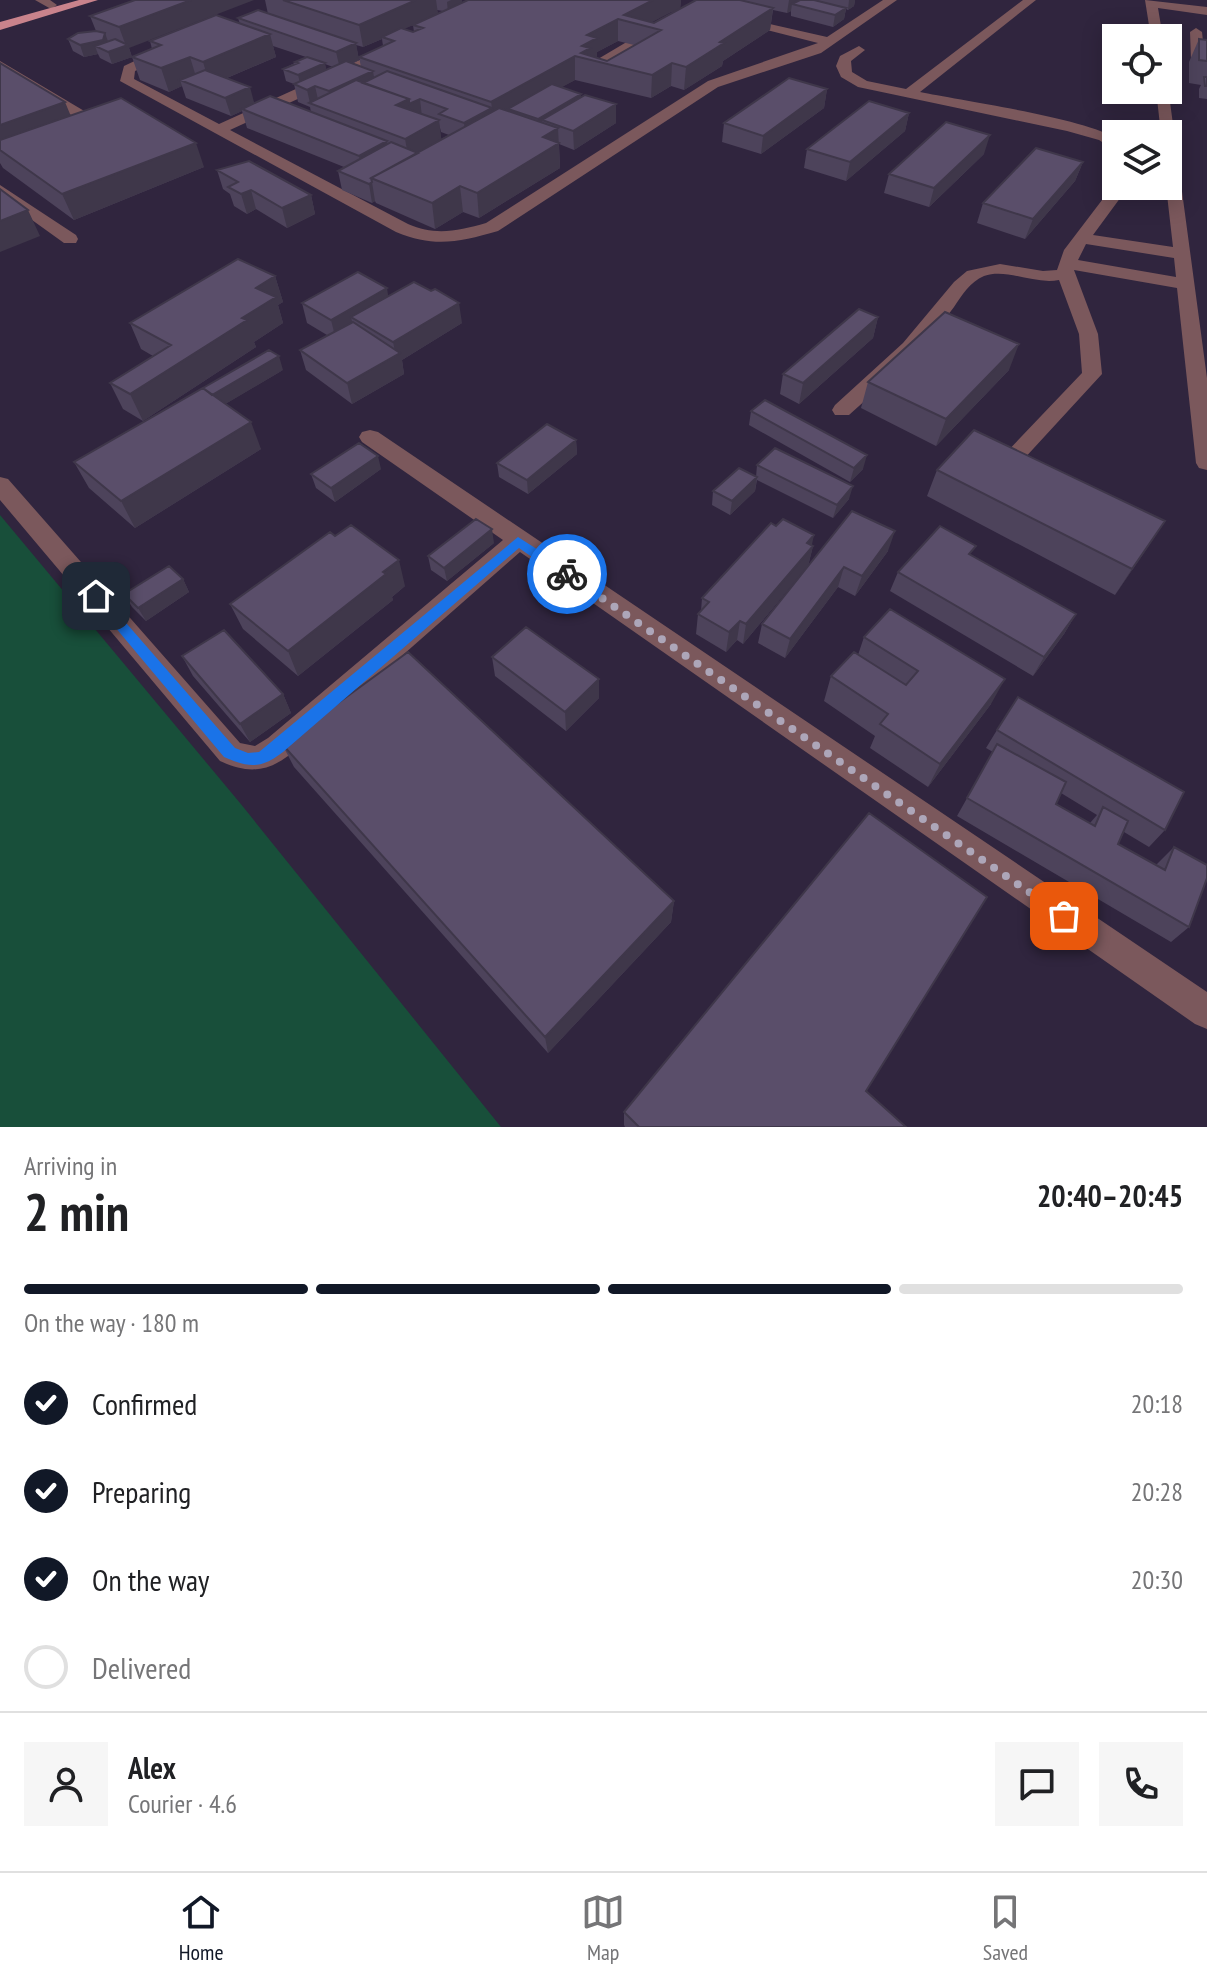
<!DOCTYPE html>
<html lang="en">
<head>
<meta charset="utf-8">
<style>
	body { margin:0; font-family:"PT Sans Narrow",sans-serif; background:#f6f6f6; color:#202124; height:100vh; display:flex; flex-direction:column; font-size:30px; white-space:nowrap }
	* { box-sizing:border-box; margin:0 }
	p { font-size:26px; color:#757577 }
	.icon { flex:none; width:44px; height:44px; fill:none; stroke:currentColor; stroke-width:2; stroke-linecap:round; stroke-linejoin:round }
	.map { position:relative; height:1127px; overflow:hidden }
	.sheet { display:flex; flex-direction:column; background:#fff; flex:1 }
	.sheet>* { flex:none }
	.controls { position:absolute; left:1102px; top:24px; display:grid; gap:16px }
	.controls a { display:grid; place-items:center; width:80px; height:80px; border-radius:0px; background:#fff; box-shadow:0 4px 20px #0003; font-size:40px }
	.pin { position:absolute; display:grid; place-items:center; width:68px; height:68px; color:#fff; margin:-34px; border-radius:16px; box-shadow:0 4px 12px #0006 }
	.courier { position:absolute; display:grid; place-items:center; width:80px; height:80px; margin:-40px; border:6px solid #1a73e8; border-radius:50%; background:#fff; color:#222; box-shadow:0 2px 10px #0007 }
	.overview em { font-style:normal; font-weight:700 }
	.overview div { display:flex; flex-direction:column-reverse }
	.overview { display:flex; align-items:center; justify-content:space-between; height:136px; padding:0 24px }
	h1 { font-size:52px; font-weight:700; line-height:60px }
	.bar { display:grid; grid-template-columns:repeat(4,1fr); gap:12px 8px; align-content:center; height:96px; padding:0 24px }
	.bar i { height:10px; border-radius:6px; background:#e0e0e0 }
	.bar .current { background:#111827 }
	.bar p { grid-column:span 4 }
	.line { display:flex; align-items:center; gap:20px; padding:0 24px; border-top:2px solid #e0e0e0 }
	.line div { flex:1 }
	.round { display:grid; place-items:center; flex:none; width:84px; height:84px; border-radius:0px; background:#f6f6f6 }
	ol { padding:0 24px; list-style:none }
	li { display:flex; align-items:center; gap:24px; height:88px }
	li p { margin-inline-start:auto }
	li .icon { padding:8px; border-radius:50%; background:#111827; color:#fff; stroke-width:4 }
	li:last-child { color:#757577 }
	li i { width:44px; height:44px; border:4px solid #e0e0e0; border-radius:50% }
	.tab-bar { display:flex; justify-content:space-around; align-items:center; height:112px; border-top:2px solid #e0e0e0; background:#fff; font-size:22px; color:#757577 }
	.tab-bar a { display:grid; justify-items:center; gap:4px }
	.tab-bar .current { color:#111827 }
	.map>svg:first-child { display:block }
</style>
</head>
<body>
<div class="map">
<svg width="1207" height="1127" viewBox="0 0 1207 1127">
	<rect width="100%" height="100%" fill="#30253e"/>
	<path fill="#184f3a" d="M 0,515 L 240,803 L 501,1127 L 0,1127 Z"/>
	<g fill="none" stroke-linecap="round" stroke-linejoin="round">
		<path fill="#7b585c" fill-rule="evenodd" d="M 35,0 L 50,0 L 57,5 L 51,9 Z
			M 883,0 L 897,0 L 821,53 L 718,87 L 498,231 C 459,242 435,248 396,232 L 120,81 L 124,66 L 158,50 L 168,50 L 168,56 L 135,71 L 134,79 L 219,124 L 386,48 L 396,48 L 396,54 L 230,130 L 408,224 C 435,236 458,231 486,223 L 708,81 L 818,43 L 735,22 L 735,16 L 827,37 Z
			M 1023,0 L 1036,0 L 920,92 C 958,100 1091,119 1116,139 L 1116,151 L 1099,140 L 1067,131 L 858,87 L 841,77 L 836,66 L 840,56 L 859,46 L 865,50 L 851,61 L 852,72 L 867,81 L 906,89 Z
			M 1145,0 L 1207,7 L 1207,15 L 1158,8 L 1163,38 L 1151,38 Z
			M 1196,28 L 1202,32 L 1205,60 L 1198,64 L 1191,60 L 1190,32 Z
			M 630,40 L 636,44 L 635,47 L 610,62 L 598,59 Z
			M 0,61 L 91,115 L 95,127 L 85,137 L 75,137 L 73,134 L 81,126 L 79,120 L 0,71 Z
			M 1168,87 L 1207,378 L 1207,470 L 1199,468 L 1196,463 L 1177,288 L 1074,270 L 1098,334 L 1102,374 L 1022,461 L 1006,461 L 1003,456 L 1082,373 L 1079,334 L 1059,280 C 1034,285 1008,268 984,276 C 970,282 962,295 954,307 C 925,348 887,381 849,415 L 835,415 L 832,410 L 835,405 L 903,343 L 954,282 L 967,271 L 1000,264 L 1043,271 L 1057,270 L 1064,250 L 1115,183 L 1116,186 L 1129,186 L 1093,235 L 1173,247 L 1166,186 L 1168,134 L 1161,134 L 1156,90 L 1168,90 ZM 1086,244 L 1174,258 L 1176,277 L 1078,260 Z
			M 0,185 L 76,235 L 78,239 L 76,243 L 64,243 L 0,197 Z
			M 370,430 L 378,432 L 1207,992 L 1207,1029 L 1195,1024 L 520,552 L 288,756 C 265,773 246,773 220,761 L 0,500 L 0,477 L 8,479 L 240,743 L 255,746 L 268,738 L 503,540 L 362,442 L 359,437 L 362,432 Z"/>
		<path fill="#c9838c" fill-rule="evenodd" d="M 79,0 L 98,0 L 0,30 L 0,22 Z"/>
	</g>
	<path fill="#4d435b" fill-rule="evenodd" d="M 135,0 L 129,48 L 132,57 L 152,49 L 150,41 L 240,24 L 238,18 L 268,14 L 265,0 L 462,0 L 462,3 L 468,0 L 681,0 L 680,9 L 696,0 L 855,0 L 854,6 L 848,10 L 846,9 L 844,19 L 833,27 L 791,16 L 791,11 L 787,13 L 773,10 L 770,30 L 723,61 L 722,66 L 684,90 L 671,86 L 651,98 L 575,80 L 561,87 L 581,97 L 616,123 L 574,150 L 559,144 L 560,168 L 479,218 L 463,212 L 435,229 L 376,203 L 375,201 L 372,203 L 342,190 L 338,171 L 344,167 L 247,128 L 242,111 L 231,116 L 186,98 L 182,86 L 169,92 L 140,80 L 132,57 L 112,64 L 100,58 L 98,54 L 84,57 L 73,51 L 68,39 L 96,31 L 90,16 ZM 437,10 L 443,11 L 413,25 L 414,32 L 403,29 L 438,14 ZM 678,10 L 654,23 L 651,22 L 671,12 ZM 382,39 L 383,46 L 359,57 L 361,67 L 352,64 L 359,60 L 356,45 L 363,47 ZM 618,41 L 634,45 L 607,61 L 597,58 L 597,52 ZM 273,46 L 306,57 L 283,69 L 286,81 L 294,84 L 298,102 L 310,107 L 311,112 L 255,103 L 227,78 L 276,57 ZM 325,64 L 333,67 L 326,70 ZM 439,124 L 441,132 L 449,135 L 441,139 Z
		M 1199,39 L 1207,40 L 1207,99 L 1199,98 L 1199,89 L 1201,85 L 1189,83 L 1189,62 Z
		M 0,63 L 70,116 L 204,167 L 74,220 L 3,168 L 0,163 Z
		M 827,89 L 824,108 L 761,154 L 722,142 L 724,123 Z
		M 909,113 L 905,131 L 846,181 L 804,168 L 807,149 Z
		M 984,154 L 929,207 L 884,193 L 889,174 Z
		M 1083,162 L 1075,181 L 1025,239 L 977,223 L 983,203 Z
		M 217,170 L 311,195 L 315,214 L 287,228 L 256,209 L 247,214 L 234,206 L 230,194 L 223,189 Z
		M 275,276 L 283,302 L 278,305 L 283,323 L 254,342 L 256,347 L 143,421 L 123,409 L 110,383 L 153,356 L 141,349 L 130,323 Z
		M 388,296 L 462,323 L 402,360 L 404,374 L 352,404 L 306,370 L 300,350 L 327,335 L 307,323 L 302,303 Z
		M 878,317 L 873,338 L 799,404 L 780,394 L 783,374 Z
		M 283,370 L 225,404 L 261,449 L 135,528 L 89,488 L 74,462 Z
		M 1009,370 L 936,446 L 861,408 L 868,382 Z
		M 751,411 L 863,469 L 850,482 L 749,425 Z
		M 576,440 L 577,454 L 528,494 L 499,477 L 497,463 Z
		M 757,465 L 849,499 L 833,518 L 757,480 L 755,491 L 730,515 L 712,505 L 713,491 L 756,477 Z
		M 381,469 L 335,502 L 316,488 L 311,474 Z
		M 937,470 L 1165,521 L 1115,595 L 927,496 Z
		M 852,511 L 888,551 L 855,596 L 838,587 L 785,658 L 758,643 L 762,624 Z
		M 494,543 L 447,581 L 431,570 L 428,556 Z
		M 811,545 L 813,546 L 808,566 L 743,644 L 737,640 L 726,652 L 696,634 L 698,614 L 701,611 L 702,598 Z
		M 972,556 L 1076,614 L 1064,634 L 1033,676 L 890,591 L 898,572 Z
		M 183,579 L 189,592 L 146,621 L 132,607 L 124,594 Z
		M 405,586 L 392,597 L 393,600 L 298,676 L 243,629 L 230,604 Z
		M 864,637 L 991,704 L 928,787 L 870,748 L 875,736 L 824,701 L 831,676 L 858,655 Z
		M 182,656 L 283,694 L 291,713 L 250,742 L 193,676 Z
		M 492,657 L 599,698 L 566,731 L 495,676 Z
		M 997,730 L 1165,830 L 1149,847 L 1124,832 L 1118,844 L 1156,865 L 1174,847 L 1189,927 L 1171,942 L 957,816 L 993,752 L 986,748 ZM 1061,793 L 1097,815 L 1090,823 L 1056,804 Z
		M 282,744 L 674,901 L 671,922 L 548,1053 L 294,767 Z
		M 866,1091 L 906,1127 L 625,1127 L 624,1125 L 624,1112 Z"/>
	<path fill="#3f374a" d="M 191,0 L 254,0 L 129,48 L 132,57 L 112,64 L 108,52 L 126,46 L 119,27 Z
		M 416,0 L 436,0 L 438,14 L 384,38 L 382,37 L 382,39 L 363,47 L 359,25 Z
		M 451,0 L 462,0 L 462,7 L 448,13 L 447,2 Z
		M 653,0 L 681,0 L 680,10 L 671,12 L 645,26 L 624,15 Z
		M 789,0 L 808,0 L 792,4 L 791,11 L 787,13 Z
		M 849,0 L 855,0 L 854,6 L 848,10 Z
		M 773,8 L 770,30 L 723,61 L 722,66 L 684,90 L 686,67 L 720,42 Z
		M 846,8 L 844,19 L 833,27 L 835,15 Z
		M 618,19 L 618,41 L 597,52 L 597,60 L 581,58 L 582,46 L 587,35 Z
		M 105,33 L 109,44 L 95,46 L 98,54 L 84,57 L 80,45 Z
		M 270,34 L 276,57 L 210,85 L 203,62 Z
		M 356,43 L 359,60 L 340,69 L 336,52 Z
		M 575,56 L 575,80 L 517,112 L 508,109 L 509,117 L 466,141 L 464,123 L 492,108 L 491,102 Z
		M 190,57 L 197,80 L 180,80 L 182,86 L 169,92 L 161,68 Z
		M 325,63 L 327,75 L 301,87 L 298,75 Z
		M 672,63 L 671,86 L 651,98 L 652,75 Z
		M 373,71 L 376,89 L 333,109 L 329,91 Z
		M 315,86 L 319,104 L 310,103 L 307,90 Z
		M 250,87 L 255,106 L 242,109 L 242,111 L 231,116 L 225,98 Z
		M 827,89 L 824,108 L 761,154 L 763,136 Z
		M 581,94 L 581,112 L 542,120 L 543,135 L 539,138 L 538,119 Z
		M 409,99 L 420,99 L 422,117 L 396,105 Z
		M 65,102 L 75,126 L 0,150 L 0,125 Z
		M 616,104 L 616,123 L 574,150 L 573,131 Z
		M 909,113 L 905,131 L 846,181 L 850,162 Z
		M 439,120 L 442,145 L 409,161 L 405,139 Z
		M 558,128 L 560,168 L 479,218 L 477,193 L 543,137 Z
		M 990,135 L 984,154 L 929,207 L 934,188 Z
		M 387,141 L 390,159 L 363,175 L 359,156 Z
		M 196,143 L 204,167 L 74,220 L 62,194 Z
		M 1083,162 L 1075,181 L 1025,239 L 1033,219 Z
		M 372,182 L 375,201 L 372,203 L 369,184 Z
		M 460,186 L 463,212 L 435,229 L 432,203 Z
		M 251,190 L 256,209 L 247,214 L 241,194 Z
		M 311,195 L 315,214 L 287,228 L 282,208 Z
		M 28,210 L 40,236 L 0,252 L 0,221 Z
		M 275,276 L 283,302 L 278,305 L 283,323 L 254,342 L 256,347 L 143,421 L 130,394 L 242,318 L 256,288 Z
		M 387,288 L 390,308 L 351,317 L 354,329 L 336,340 L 331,320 Z
		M 459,303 L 462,323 L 402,360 L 404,374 L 352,404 L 347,383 L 396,356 L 393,342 Z
		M 878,317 L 873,338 L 799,404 L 803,383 Z
		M 1019,344 L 1009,370 L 936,446 L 946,419 Z
		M 279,356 L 283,370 L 195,422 L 189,408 Z
		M 251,422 L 261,449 L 135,528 L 121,501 Z
		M 576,440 L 577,454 L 528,494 L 527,480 Z
		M 867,455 L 863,469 L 850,482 L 854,468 Z
		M 378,456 L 381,469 L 335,502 L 331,488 Z
		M 757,477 L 755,491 L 730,515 L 732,501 Z
		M 853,486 L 849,499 L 833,518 L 837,505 Z
		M 1165,521 L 1148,547 L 1115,595 L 1132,569 Z
		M 492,529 L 494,543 L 447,581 L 444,568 Z
		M 895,531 L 888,551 L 855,596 L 862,576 Z
		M 814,535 L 811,549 L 813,546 L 808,566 L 743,644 L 746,624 Z
		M 399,560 L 405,586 L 392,597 L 393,600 L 298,676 L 288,651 Z
		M 844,567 L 838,587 L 785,658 L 790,639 Z
		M 183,579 L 189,592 L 146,621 L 138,608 Z
		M 1076,614 L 1064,634 L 1033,676 L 1044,657 Z
		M 740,621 L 737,640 L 726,652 L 729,632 Z
		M 599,679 L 599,698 L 566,731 L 565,712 Z
		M 1005,679 L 991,704 L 928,787 L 940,764 Z
		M 283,694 L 291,713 L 250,742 L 240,724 Z
		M 674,901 L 671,922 L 548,1053 L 545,1037 Z"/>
	<path fill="#5a4e6a" stroke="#3f374a" stroke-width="2" fill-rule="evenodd" d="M 135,0 L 191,0 L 119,27 L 90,16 Z
		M 283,0 L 416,0 L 359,25 Z
		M 468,0 L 653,0 L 624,15 L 654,23 L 696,0 L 740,0 L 773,8 L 720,42 L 724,43 L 686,67 L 672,63 L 652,75 L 575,56 L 491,102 L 359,57 L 394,41 L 382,37 L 401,28 L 413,32 L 423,28 L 413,25 ZM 618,19 L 661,30 L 607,61 L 581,53 L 590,48 L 582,46 L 597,38 L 587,35 Z
		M 800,0 L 814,0 L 846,8 L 835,15 L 792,4 Z
		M 258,10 L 356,43 L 336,52 L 238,18 Z
		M 216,15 L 270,34 L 203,62 L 190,57 L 161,68 L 132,57 L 161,45 L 150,41 Z
		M 96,31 L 105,33 L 103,40 L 80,45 L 68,39 L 78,33 Z
		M 115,39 L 128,45 L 108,52 L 95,46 Z
		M 1199,39 L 1207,40 L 1207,61 L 1199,60 Z
		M 307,57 L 325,63 L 298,75 L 283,69 L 298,63 L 295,62 Z
		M 346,61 L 373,71 L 329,91 L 315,86 L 307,90 L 294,84 Z
		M 0,63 L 65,102 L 0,125 Z
		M 205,70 L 250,87 L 225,98 L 180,80 Z
		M 387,71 L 492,108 L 464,123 L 439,114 L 447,109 L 420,99 L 409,104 L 409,99 L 363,83 Z
		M 1204,77 L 1207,77 L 1207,86 L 1205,86 Z
		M 789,78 L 827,89 L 763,136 L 724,123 Z
		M 356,80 L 409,99 L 396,105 L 439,120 L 405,139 L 309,103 Z
		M 552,84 L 581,94 L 538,119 L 508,109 Z
		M 585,95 L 616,104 L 573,131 L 542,120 Z
		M 270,96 L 387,141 L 359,156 L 242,109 Z
		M 121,98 L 196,143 L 62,194 L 0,150 L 0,140 Z
		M 869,101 L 909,113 L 850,162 L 807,149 Z
		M 499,108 L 558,128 L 543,137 L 559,143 L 477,193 L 460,186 L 432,203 L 371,178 Z
		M 946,122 L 990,135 L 934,188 L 889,174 Z
		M 391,142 L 418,153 L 371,178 L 372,182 L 369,184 L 338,171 Z
		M 1036,148 L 1083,162 L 1033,219 L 983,203 Z
		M 249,161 L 311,195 L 282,208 L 251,190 L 241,194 L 228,187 L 238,182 L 217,170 Z
		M 0,189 L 28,210 L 0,221 Z
		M 238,259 L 275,276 L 256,288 L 276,297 L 242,318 L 247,320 L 130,394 L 110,383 L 171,345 L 130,323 Z
		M 358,272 L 387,288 L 331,320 L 302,303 Z
		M 414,282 L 431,291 L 435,289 L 459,303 L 393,342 L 351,317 Z
		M 859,309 L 878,317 L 803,383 L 783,374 Z
		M 945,312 L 1019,344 L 946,419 L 868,382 Z
		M 353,322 L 400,353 L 347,383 L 300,350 Z
		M 269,350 L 279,356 L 212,395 L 203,388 Z
		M 203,388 L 251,422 L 121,501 L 74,462 Z
		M 765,400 L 867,455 L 854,468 L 751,411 Z
		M 547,424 L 576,440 L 527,480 L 497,463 Z
		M 974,430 L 1165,521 L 1132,569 L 937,470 Z
		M 359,443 L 378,456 L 331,488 L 311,474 Z
		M 775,448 L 853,486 L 837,505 L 757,465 Z
		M 739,468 L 757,477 L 732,501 L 713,491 Z
		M 852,511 L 895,531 L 862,576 L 844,567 L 790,639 L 762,624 Z
		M 476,519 L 492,529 L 444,568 L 428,556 Z
		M 783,519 L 814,535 L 807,543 L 813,546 L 746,624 L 740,621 L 729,632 L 698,614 L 709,602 L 702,598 L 771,523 L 776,526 Z
		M 351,525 L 399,560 L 383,572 L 386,574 L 288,651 L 230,604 L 330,532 L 335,536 Z
		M 940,526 L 976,546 L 969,554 L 1076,614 L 1044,657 L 898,572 Z
		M 169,566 L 183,579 L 138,608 L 124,594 Z
		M 890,609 L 1005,679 L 940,764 L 880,724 L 888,714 L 831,676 L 854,652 L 906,685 L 918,671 L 864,637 Z
		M 526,627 L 599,679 L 565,712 L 492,657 Z
		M 224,630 L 283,694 L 240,724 L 182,656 Z
		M 408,652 L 674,901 L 545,1037 L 282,744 Z
		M 1018,697 L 1184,792 L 1165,830 L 997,730 Z
		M 997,744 L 1066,782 L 1056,804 L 1095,826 L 1103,807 L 1128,821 L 1118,844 L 1165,870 L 1174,847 L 1207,865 L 1207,878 L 1189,927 L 967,798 Z
		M 869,813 L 987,897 L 866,1091 L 906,1127 L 639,1127 L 624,1112 Z"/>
	<path fill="#1a73e8" d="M 518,537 L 571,571 L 571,578 L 562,578 L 519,548 L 283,752 C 261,769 249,768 224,757 L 89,596 L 91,593 L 100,593 L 235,748 L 248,753 L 259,752 Z"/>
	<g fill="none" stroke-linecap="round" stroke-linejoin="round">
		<path stroke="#ada6b9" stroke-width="8" stroke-dasharray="0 14.4" d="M 567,574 L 1064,916"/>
	</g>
</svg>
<div class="controls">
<a><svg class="icon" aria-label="locate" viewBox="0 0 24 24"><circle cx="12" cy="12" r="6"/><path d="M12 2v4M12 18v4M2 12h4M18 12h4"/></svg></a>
<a><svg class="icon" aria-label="layers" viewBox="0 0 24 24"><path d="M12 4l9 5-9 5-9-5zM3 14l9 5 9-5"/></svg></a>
</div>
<div class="pin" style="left:1064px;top:916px;background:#ea580c"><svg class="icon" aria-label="bag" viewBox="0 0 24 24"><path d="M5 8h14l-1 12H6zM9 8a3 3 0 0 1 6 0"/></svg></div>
<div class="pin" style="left:96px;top:596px;background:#1f2937"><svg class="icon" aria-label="home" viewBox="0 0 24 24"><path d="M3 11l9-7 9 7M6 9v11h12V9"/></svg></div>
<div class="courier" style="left:567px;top:574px"><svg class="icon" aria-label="bike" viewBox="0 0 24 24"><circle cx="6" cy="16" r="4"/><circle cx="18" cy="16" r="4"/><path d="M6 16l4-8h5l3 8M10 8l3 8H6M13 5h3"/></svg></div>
</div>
<section class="sheet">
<div class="overview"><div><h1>2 min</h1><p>Arriving in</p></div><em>20:40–20:45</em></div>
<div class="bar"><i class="current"></i><i class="current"></i><i class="current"></i><i></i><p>On the way · 180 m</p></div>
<ol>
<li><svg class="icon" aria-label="check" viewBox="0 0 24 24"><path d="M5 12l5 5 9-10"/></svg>Confirmed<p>20:18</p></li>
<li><svg class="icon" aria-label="check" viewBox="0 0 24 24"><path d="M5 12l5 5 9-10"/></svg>Preparing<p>20:28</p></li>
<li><svg class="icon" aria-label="check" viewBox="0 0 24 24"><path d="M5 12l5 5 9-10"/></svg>On the way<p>20:30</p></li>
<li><i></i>Delivered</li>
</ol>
<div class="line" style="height:144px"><a class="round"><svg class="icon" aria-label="person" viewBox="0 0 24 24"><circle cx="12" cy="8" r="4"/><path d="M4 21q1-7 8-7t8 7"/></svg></a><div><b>Alex</b><p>Courier · 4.6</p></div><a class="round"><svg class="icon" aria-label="chat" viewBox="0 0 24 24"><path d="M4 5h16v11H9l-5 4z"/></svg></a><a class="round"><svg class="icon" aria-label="phone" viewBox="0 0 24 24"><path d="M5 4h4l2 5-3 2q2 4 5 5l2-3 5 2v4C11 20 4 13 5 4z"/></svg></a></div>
</section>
<nav class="tab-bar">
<a class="current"><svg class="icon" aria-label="home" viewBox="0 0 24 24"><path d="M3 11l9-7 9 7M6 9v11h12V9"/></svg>Home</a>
<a><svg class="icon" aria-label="map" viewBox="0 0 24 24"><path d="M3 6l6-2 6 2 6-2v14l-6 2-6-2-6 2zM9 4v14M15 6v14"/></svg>Map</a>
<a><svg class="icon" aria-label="saved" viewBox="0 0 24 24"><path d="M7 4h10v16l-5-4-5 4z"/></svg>Saved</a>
</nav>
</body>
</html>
